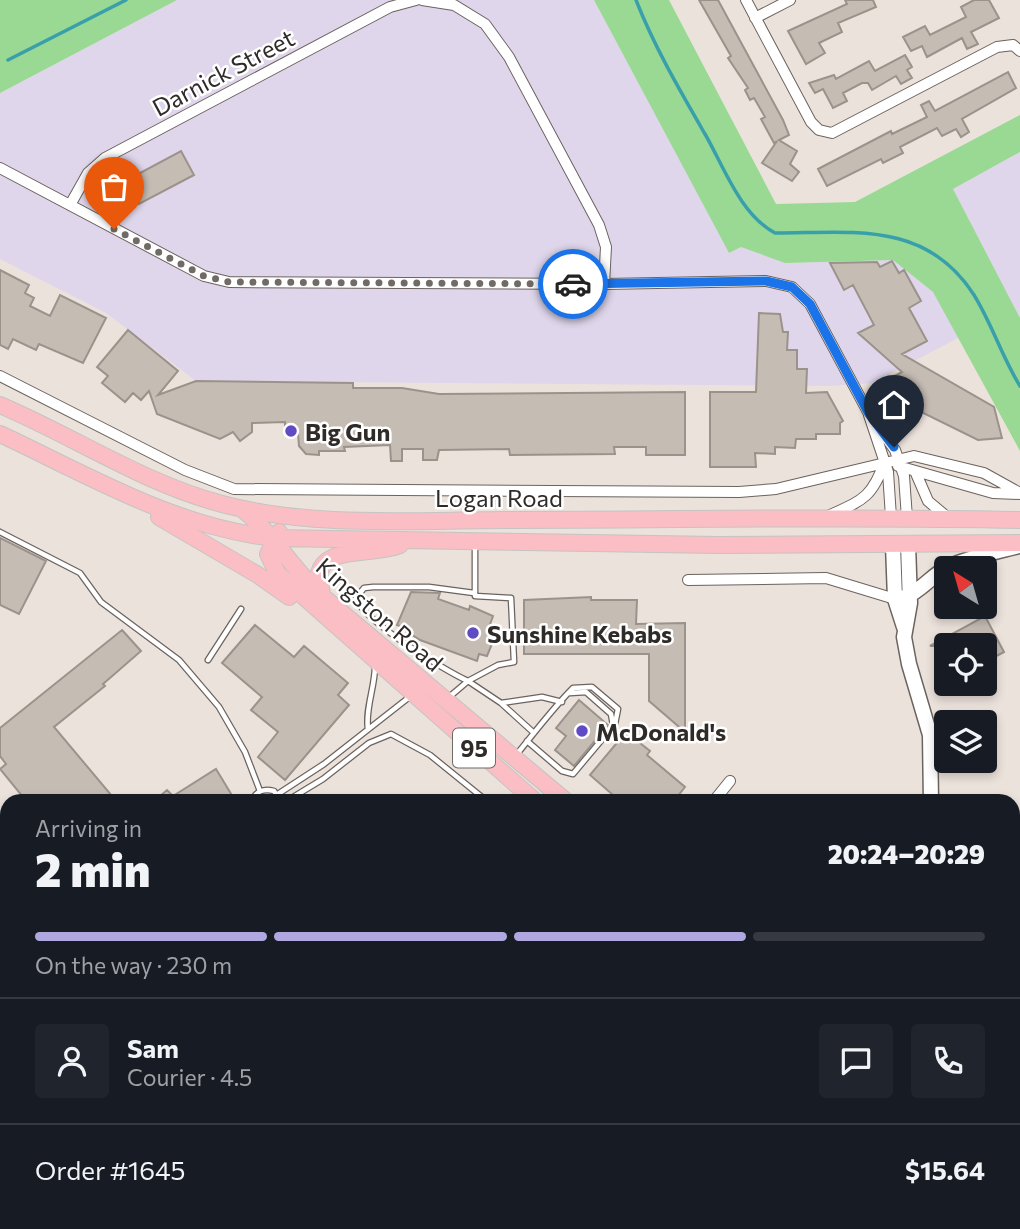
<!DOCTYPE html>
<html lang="en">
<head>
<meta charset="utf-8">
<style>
	body { margin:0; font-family:Commissioner,sans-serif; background:#20242c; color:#f1f3f6; height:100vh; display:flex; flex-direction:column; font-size:26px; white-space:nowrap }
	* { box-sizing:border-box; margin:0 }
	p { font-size:23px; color:#9ea1a6 }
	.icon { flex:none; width:38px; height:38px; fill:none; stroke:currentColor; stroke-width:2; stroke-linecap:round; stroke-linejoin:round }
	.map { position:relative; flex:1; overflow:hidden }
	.side { position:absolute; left:0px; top:794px; width:1020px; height:436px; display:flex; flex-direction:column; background:#171b24; border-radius:21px 21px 0 0; box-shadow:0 4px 10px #0003 }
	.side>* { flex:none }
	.needle { width:46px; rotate:323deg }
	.fabs { position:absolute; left:934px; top:556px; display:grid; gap:14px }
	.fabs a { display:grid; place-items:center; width:63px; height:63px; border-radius:7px; background:#171b24; box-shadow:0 4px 10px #0003; font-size:35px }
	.pin { position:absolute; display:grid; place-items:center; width:60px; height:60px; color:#fff; margin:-72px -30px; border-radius:50% 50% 50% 0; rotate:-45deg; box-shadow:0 0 7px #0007 }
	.pin .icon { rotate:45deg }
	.courier { position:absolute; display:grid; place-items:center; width:70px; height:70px; margin:-35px; border:5px solid #1a73e8; border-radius:50%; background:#fff; color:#222; box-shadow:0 2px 9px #0007 }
	.summary em { font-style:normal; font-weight:800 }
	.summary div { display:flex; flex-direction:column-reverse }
	.summary { display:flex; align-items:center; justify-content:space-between; height:119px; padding:0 35px }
	h1 { font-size:46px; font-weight:800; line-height:52px }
	.bar { display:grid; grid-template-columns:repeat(4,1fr); gap:10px 7px; align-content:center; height:84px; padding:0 35px }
	.bar i { height:9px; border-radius:5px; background:#363941 }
	.bar .active { background:#b0a7e0 }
	.bar p { grid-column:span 4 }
	.line { display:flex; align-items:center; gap:18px; padding:0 35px; border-top:2px solid #363941 }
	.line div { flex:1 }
	.round { display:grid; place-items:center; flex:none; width:74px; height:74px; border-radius:7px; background:#20242c }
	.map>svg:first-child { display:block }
</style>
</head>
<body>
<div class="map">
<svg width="1020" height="1229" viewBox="0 0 1020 1229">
	<rect width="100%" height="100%" fill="#ece2dc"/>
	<path fill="#dfd6eb" d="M 177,0 L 594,0 L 729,253 L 741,247 L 785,263 L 893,260 L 933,292 L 960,337 L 872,383 L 831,386 L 196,381 L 106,313 L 0,259 L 0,93 Z
		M 1020,152 L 1020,318 L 953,189 Z
		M 0,829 L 7,842 L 7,1223 L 88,1223 L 78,1229 L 0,1229 Z"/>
	<path fill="#99d994" d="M 0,0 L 177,0 L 0,93 Z
		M 594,0 L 669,0 L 776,204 L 855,202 L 1020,115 L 1020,152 L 953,189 L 1020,318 L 1020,451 L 933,292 L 893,260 L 785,263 L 741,247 L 729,253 Z
		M 7,1194 L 7,1223 L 72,1223 L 73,1229 L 0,1229 L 0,1198 Z"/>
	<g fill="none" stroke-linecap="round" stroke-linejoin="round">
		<path stroke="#39a0ab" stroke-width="3.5" d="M 636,0 C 655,48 679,89 705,134 C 724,167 740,214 775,233 C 852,233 926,220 974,295 C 992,324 1002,357 1020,386
			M 8,60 L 126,0"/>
	</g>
	<path fill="#c5bcb4" stroke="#9b938b" stroke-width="2" d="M 699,0 L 718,0 L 783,120 L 789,135 L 779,140 L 797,151 L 790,164 L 799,172 L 792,181 L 762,163 L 777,141 L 774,143 L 761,119 L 765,117 L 754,98 L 750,100 L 745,90 L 748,88 L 728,58 L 731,56 Z
		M 845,0 L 873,0 L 876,7 L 838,23 L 842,32 L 819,43 L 825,53 L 806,64 L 788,31 L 847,4 Z
		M 974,0 L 989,0 L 999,18 L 971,32 L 978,44 L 967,49 L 962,38 L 927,57 L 922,46 L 911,51 L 903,37 L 925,26 L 930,35 L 966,17 L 961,7 Z
		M 905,55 L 912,67 L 907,70 L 912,78 L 901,84 L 896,76 L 872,90 L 868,83 L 862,83 L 843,93 L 847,101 L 833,108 L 823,89 L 815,93 L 809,83 L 834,75 L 836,79 L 869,61 L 875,71 Z
		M 1008,72 L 1016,88 L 962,119 L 969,132 L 961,137 L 956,129 L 942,136 L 937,128 L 900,147 L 903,153 L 883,163 L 881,159 L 827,186 L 818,169 L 891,131 L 892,134 L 927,117 L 921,105 L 929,101 L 935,111 Z
		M 181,151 L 194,175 L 139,204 L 127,180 Z
		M 892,261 L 899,273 L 904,270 L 921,301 L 909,308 L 927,341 L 902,354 L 994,407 L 1002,438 L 978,440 L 901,402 L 891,378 L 902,372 L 858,333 L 874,325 L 853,285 L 844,290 L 830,263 L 877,262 L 880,267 Z
		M 0,270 L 29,285 L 25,293 L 34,298 L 30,306 L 50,316 L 60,295 L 106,318 L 83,363 L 39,344 L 36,350 L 13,339 L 8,349 L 0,345 Z
		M 759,313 L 780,314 L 783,332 L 788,332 L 787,350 L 797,350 L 797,369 L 807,369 L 806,393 L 827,392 L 843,421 L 840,423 L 840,434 L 816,434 L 816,439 L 796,439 L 795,448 L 775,447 L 775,454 L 755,453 L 756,467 L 710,467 L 710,392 L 756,392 Z
		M 128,330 L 178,371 L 158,395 L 196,381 L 353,383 L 353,388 L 402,388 L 439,394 L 685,392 L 685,455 L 646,455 L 646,447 L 614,447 L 615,454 L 510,455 L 509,449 L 439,450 L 437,460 L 423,460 L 423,449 L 402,449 L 402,461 L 391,461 L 390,445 L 344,447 L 345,451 L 319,451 L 319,455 L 306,454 L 299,446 L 298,433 L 285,434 L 285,422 L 252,423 L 252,432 L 240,441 L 233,432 L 220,439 L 157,414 L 149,391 L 141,400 L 133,393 L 125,402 L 102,383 L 108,376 L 97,367 Z
		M 0,538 L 46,561 L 19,614 L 0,605 Z
		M 411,592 L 440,593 L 438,599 L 469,610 L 470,606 L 493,616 L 488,630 L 496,634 L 487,656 L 479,654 L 477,661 L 420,640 L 406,631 L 407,628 L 397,625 Z
		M 591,597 L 591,600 L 637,600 L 636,624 L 685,623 L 685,732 L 649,701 L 649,654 L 524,654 L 524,600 Z
		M 985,616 L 1004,652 L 985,662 L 985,646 L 947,646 L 947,665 L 936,646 L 930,646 Z
		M 255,625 L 294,657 L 304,646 L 348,683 L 338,695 L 349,705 L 285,780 L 258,757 L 278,732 L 251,710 L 262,697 L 222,663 Z
		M 122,630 L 141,651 L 103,684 L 105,686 L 54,727 L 117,802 L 27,802 L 0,769 L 6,764 L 0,756 L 0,728 Z
		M 579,700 L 608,725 L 574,766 L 555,750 L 566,736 L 556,728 Z
		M 626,732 L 650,751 L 647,755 L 685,787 L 673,802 L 621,802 L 590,775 Z
		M 216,769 L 236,802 L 153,802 L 167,790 L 173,796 Z"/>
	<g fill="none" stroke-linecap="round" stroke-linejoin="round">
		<g stroke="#6c635e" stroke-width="7">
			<path id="lane" d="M 0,532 L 80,573 L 101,602 L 179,660 L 219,707 L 245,752 L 260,791
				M 474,593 L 429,587 L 373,587 L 364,588 L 356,598 C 361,619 445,671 468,681 L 498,665 L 514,662 L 511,598 L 475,596 L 475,546
				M 208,660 L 241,609
				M 570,693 L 586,692 L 611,714 L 613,725
				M 448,698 L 468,681 L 501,703 L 534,733
				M 501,703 L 542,697 L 562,702
				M 368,729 C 365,709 375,687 375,666
				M 517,754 C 535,732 553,708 573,688 L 592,687 L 618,709 L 615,724 L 573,774 L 562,771 L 527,741
				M 278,794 L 324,764 L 412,695
				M 252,802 C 255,791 264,788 274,791 L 281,802
				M 285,802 L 323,779 L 369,743 L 391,734 L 430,755 L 488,802
				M 0,896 L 7,909
				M 0,1180 L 7,1176"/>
		</g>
		<g stroke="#6c635e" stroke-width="12">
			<path id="street" d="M 422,0 L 454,5 L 485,24 L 509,57 L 599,225 L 606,247 L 604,284
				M 746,0 L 811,122 L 819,130 L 832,133 L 997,47 L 1013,45 L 1020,51
				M 755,18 L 790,0
				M 0,168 L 204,276 L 229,282 L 604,284 L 766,281 L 792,287 L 810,304 L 869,414 L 895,450 L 904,476 L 907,518
				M 70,205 L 88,173 L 105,158 L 390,7 L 416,0
				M 0,376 L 185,470 L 234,489 L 739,492 L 776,489 L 914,456 L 984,473 L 1020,493
				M 869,415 L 888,472 L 891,517
				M 898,466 L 993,493 L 1020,494
				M 915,471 L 928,501 L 947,517
				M 828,516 C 863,500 872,498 885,461
				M 688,580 L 826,578 L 895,599
				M 713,802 L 730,781
				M 514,1223 L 520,1229
				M 756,1223 L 767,1229
				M 889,1223 L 906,1229
				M 238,1229 L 280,1223
				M 585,1229 L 590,1223
				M 776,1229 L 794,1223"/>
		</g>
		<g stroke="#6c635e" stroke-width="17">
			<path id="secondary" d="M 908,544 L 910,603 L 904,637 L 909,664 L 930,735 L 931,802
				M 893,545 L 895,599 L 904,627
				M 895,599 C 918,597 929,576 950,566 C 972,557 996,552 1019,546"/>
		</g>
		<g stroke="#c5c4c3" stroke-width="18">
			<path id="primary" d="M 0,405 C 75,437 143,483 222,504 C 313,528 413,520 507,520 C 678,520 849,516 1020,520
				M 0,434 C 90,476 174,527 274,538 L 719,545 L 1020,543
				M 242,509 C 275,535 291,568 322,596 L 567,802
				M 159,517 L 258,575 L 289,597
				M 279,532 L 268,554 L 277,573 L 536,802
				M 322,596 L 319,573 C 327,545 375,556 400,545
				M 1013,1135 L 1020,1138
				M 1013,1158 L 1020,1160"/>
		</g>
		<use href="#lane" stroke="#fff" stroke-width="4.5"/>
		<use href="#street" stroke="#fff" stroke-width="10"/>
		<use href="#secondary" stroke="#fff" stroke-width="14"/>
		<use href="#primary" stroke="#fabec4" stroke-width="16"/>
	</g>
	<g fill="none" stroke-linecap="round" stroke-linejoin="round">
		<path stroke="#716b67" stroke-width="7" stroke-dasharray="0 12.6" d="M 114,229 L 204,276 L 229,282 L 573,284"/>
		<path stroke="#1a73e8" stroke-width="9" d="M 573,284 L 766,281 L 792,287 L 810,304 L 869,414 L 894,447"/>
	</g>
	<g fill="#614bc4" stroke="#fff" stroke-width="2.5">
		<circle cx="291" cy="431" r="7"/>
		<circle cx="473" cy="633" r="7"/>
		<circle cx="582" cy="731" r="7"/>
	</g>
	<g text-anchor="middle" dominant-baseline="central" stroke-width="5" stroke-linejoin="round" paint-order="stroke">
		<rect fill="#fff" stroke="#6d6b68" stroke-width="2" x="453" y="728.5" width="42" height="39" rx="5"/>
		<g font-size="23" font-weight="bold" fill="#2f2b28">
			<text x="474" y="748">95</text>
		</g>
		<g font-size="24" fill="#2f2b28" stroke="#fff">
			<text transform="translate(223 72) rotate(-28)">Darnick Street</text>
			<text x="499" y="497">Logan Road</text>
			<text transform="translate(380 614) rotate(41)">Kingston Road</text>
		</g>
		<g font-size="24" font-weight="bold" fill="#2f2b28" stroke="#fff" text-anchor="start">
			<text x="305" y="431">Big Gun</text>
			<text x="487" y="633">Sunshine Kebabs</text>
			<text x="596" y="731">McDonald's</text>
		</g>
	</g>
</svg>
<div class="fabs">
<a><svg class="needle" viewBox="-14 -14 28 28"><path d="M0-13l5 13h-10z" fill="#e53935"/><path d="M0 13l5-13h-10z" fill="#9ea1a6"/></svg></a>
<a><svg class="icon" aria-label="locate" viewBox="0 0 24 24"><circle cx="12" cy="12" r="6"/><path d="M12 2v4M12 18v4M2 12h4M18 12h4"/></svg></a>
<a><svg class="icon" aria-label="layers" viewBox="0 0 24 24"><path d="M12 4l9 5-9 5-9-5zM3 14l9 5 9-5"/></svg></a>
</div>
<div class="pin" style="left:114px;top:229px;background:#ea580c"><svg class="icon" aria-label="bag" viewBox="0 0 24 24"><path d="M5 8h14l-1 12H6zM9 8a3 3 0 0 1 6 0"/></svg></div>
<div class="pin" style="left:894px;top:447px;background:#1f2937"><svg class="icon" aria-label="home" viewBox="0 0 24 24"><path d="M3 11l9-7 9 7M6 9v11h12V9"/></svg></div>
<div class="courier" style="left:573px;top:284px"><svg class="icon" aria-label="car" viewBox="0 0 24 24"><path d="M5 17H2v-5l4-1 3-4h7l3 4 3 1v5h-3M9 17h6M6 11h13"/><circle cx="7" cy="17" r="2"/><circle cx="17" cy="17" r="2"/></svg></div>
<section class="side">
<div class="summary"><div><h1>2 min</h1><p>Arriving in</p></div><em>20:24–20:29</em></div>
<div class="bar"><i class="active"></i><i class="active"></i><i class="active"></i><i></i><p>On the way · 230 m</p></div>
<div class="line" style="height:126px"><a class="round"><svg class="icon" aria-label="person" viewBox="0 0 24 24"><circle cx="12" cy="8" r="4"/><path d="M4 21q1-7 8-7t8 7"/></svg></a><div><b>Sam</b><p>Courier · 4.5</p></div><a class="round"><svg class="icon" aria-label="chat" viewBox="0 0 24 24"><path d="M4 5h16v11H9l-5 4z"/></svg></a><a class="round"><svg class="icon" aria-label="phone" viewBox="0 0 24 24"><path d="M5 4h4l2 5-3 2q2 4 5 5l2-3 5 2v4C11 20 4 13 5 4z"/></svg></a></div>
<div class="line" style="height:91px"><div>Order #1645</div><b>$15.64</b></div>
</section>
</div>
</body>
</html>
